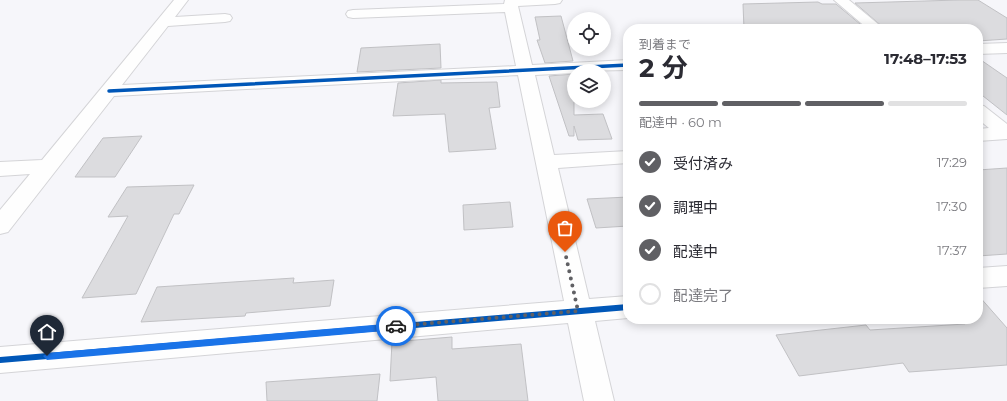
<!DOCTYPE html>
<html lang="ja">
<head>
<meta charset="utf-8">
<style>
	body { margin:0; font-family:Montserrat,"Noto Sans JP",sans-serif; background:#f2f2f3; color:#2b2b33; height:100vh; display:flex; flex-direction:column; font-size:15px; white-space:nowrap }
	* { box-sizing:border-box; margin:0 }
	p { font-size:13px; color:#7c7c81 }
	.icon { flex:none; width:22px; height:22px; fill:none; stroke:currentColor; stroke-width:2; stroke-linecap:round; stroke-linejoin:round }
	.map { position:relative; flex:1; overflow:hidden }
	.drawer { position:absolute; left:623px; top:24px; width:360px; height:300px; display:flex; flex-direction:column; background:#fff; border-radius:16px; box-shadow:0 2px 10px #0003 }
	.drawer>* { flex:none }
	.buttons { position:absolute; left:567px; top:12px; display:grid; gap:8px }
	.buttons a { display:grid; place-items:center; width:44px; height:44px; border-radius:50%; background:#fff; box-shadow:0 2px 10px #0003; font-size:20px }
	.pin { position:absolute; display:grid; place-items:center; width:34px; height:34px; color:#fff; margin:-41px -17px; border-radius:50% 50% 50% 0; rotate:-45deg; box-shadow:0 0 4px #0007 }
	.pin .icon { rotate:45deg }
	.courier { position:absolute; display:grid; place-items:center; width:40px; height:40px; margin:-20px; border:3px solid #1a73e8; border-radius:50%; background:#fff; color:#222; box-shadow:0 1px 5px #0007 }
	.head em { font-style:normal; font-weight:700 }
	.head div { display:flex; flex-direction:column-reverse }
	.head { display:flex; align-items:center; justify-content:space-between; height:68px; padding:0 16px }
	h1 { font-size:26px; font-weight:700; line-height:30px }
	.bar { display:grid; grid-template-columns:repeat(4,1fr); gap:6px 4px; align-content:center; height:48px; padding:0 16px }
	.bar i { height:5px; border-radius:3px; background:#e1e1e2 }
	.bar .selected { background:#606064 }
	.bar p { grid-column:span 4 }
	ol { padding:0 16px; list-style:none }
	li { display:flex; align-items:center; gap:12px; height:44px }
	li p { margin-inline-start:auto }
	li .icon { padding:4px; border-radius:50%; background:#606064; color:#fff; stroke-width:4 }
	li:last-child { color:#7c7c81 }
	li i { width:22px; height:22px; border:2px solid #e1e1e2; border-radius:50% }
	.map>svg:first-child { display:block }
</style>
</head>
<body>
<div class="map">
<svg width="1007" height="401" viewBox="0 0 1007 401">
	<rect width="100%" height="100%" fill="#f6f6fa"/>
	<path fill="#dcdcdf" stroke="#c1c1c4" d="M 959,0 L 978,0 L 1007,18 L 1007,39 L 978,41 L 978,29 L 885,29 L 855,3 Z
		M 818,2 L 822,4 L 836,4 L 866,29 L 744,29 L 743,4 Z
		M 561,16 L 573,61 L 545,63 L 537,40 L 540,40 L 535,17 Z
		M 440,44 L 441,68 L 357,72 L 361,48 Z
		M 978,58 L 1007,78 L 1007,115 L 978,92 Z
		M 574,74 L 574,115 L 603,114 L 612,139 L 578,140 L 574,126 L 574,136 L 569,136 L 549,76 Z
		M 441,80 L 441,83 L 497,82 L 500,107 L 489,108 L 496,149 L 449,152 L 445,114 L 393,116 L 398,83 Z
		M 142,136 L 115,177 L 75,177 L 103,138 Z
		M 1007,168 L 1007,254 L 978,256 L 978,170 Z
		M 194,185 L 179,214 L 174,214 L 136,294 L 82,298 L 128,216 L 108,217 L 127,187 Z
		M 628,197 L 628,226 L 596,228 L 587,199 Z
		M 510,202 L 513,227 L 464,230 L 463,205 Z
		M 294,278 L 293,283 L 334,280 L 330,306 L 246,313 L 245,316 L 141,322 L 157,287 Z
		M 978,295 L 1007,328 L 1007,365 L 909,372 L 903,363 L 799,376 L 776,335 L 866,325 L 870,330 L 965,324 L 961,319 L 978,319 Z
		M 452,337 L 452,349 L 521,344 L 528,401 L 438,401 L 436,377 L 390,381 L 392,342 Z
		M 380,374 L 377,401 L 267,401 L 266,382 Z"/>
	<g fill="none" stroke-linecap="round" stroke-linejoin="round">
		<g stroke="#d4d4d7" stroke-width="2">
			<path id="minor" d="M 174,0 L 188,0 L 175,17 L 225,14 L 230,15 L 232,18 L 230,21 L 225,22 L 168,26 L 122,85 L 516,66 L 505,12 L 353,18 L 348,17 L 346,14 L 348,11 L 353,10 L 504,4 L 505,0 L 562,0 L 560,3 L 555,4 L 518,6 L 532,65 L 628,60 L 628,70 L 574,71 L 574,73 L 535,75 L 554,155 L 628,151 L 628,163 L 558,168 L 589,299 L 628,296 L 628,318 L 595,321 L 614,401 L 584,401 L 568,323 L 0,373 L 0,347 L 564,301 L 518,75 L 114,96 L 8,232 L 0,234 L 0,210 L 30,174 L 0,176 L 0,162 L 42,160 Z
				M 834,0 L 849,0 L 884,29 L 868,29 Z
				M 1007,43 L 1007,53 L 978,54 L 978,44 Z
				M 978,105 L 984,106 L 1007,124 L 1007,139 L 978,141 L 978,129 L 989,128 L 978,119 Z
				M 1007,266 L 1007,286 L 978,288 L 978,268 Z"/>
		</g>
		<use href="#minor" fill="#fefefe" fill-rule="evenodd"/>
		<g stroke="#fff" stroke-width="5.5">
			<path id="cycleway-far1" d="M 109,91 L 628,65"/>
		</g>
		<g stroke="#fff" stroke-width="8">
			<path id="cycleway" d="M 0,360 L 628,307"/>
		</g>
		<use href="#cycleway-far1" stroke="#0057b8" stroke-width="3.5"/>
		<use href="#cycleway" stroke="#0057b8" stroke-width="6"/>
	</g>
	<path fill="#1a73e8" d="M 396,323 L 400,326 L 396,330 L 47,360 L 43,356 L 47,353 Z"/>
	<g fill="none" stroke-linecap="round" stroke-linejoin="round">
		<path stroke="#606064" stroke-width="4" stroke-dasharray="0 7.2" d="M 396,326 L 578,311 L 565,252"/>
	</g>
</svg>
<div class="buttons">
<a><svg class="icon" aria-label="locate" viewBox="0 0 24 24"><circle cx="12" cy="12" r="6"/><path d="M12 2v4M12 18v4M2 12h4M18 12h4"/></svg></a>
<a><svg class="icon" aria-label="layers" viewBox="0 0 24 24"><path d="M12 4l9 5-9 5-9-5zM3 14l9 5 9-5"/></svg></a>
</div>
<div class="pin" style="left:565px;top:252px;background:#ea580c"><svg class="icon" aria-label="bag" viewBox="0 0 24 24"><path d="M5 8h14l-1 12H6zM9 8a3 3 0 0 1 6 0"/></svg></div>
<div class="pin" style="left:47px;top:356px;background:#1f2937"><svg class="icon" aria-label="home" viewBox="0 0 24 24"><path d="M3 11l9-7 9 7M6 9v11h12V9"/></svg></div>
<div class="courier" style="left:396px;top:326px"><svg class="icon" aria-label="car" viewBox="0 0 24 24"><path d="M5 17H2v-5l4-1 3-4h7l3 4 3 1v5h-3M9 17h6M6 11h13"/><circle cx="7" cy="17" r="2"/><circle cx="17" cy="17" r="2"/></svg></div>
<section class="drawer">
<div class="head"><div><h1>2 分</h1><p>到着まで</p></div><em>17:48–17:53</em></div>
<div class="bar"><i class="selected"></i><i class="selected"></i><i class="selected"></i><i></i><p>配達中 · 60 m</p></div>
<ol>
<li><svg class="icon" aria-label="check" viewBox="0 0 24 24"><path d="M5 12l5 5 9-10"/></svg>受付済み<p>17:29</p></li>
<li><svg class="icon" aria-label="check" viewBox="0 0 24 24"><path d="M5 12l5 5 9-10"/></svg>調理中<p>17:30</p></li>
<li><svg class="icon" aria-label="check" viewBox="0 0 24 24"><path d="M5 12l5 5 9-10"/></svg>配達中<p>17:37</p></li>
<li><i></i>配達完了</li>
</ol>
</section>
</div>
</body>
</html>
